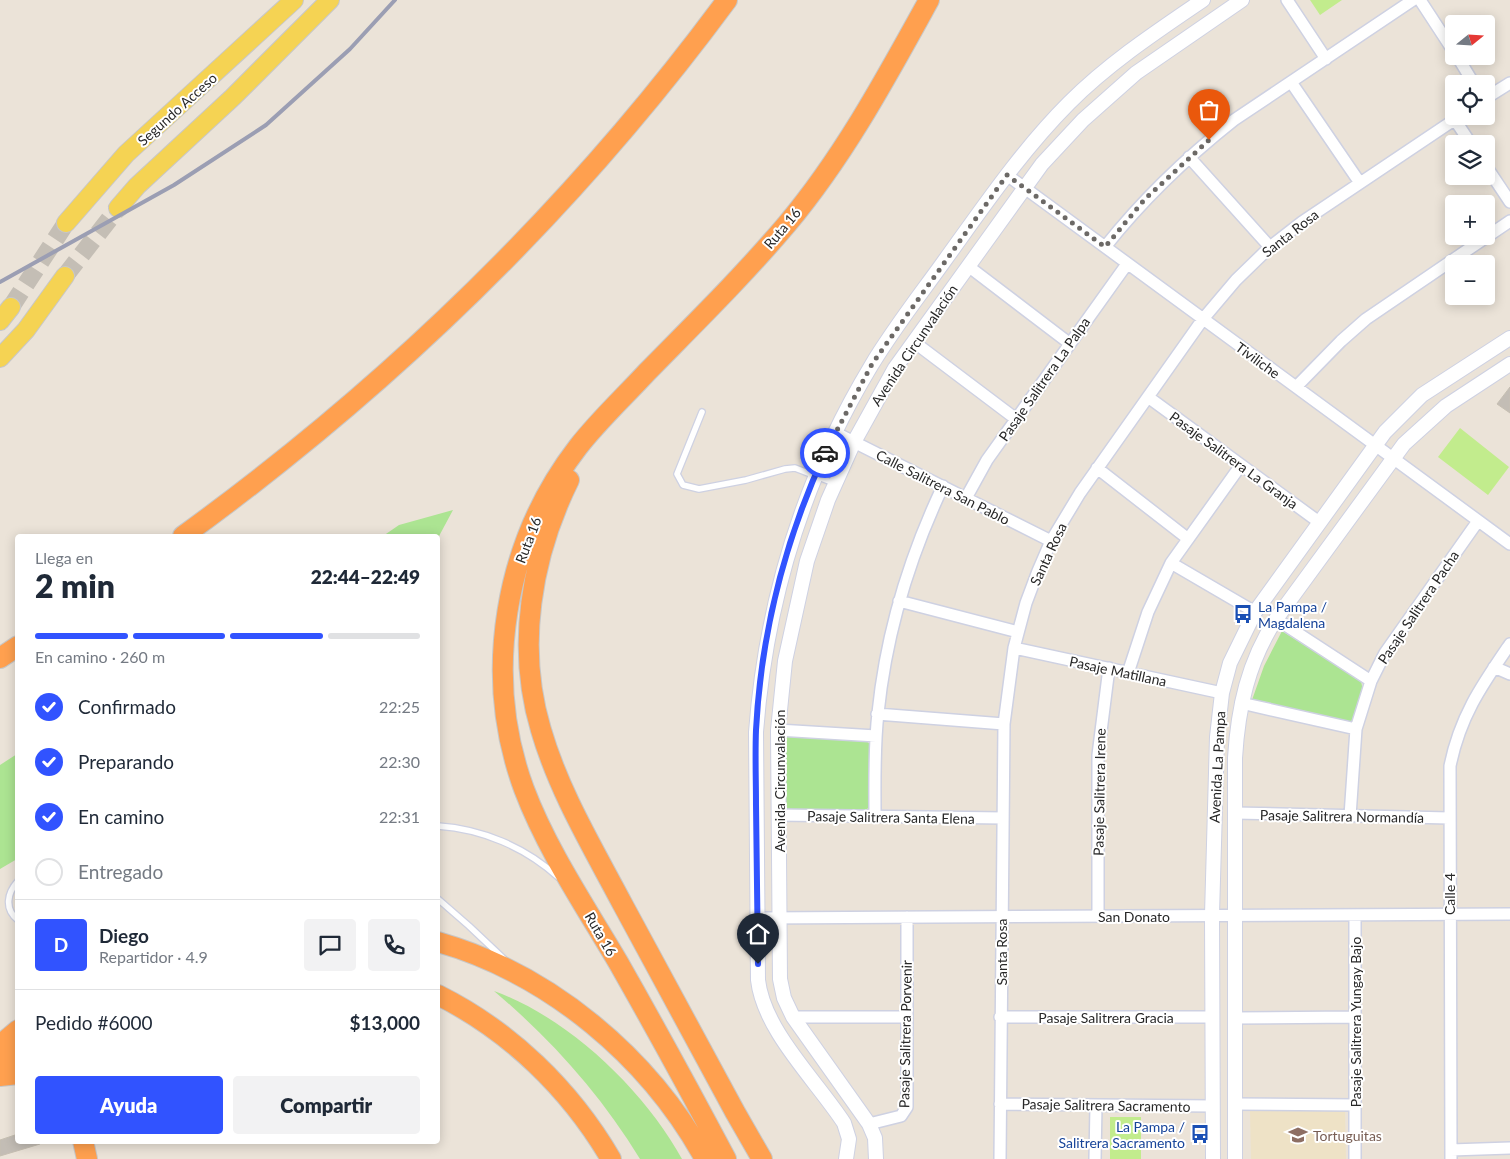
<!DOCTYPE html>
<html lang="es">
<head>
<meta charset="utf-8">
<style>
	body { margin:0; font-family:Lato,sans-serif; background:#f2f2f3; color:#1f2937; height:100vh; display:flex; flex-direction:column; font-size:19px; white-space:nowrap }
	* { box-sizing:border-box; margin:0 }
	p { font-size:16px; color:#747a83 }
	.icon { flex:none; width:28px; height:28px; fill:none; stroke:currentColor; stroke-width:2; stroke-linecap:round; stroke-linejoin:round }
	.map { position:relative; flex:1; overflow:hidden }
	.panel { position:absolute; left:15px; top:534px; width:425px; height:610px; display:flex; flex-direction:column; background:#fff; border-radius:5px; box-shadow:0 2px 12px #0003 }
	.panel>* { flex:none }
	.needle { width:32px; rotate:72deg }
	.buttons { position:absolute; left:1445px; top:15px; display:grid; gap:10px }
	.buttons a { display:grid; place-items:center; width:50px; height:50px; border-radius:5px; background:#fff; box-shadow:0 2px 12px #0003; font-size:25px }
	.pin { position:absolute; display:grid; place-items:center; width:42px; height:42px; color:#fff; margin:-51px -21px; border-radius:50% 50% 50% 0; rotate:-45deg; box-shadow:0 0 5px #0007 }
	.pin .icon { rotate:45deg }
	.courier { position:absolute; display:grid; place-items:center; width:50px; height:50px; margin:-25px; border:4px solid #3153ff; border-radius:50%; background:#fff; color:#222; box-shadow:0 1px 6px #0007 }
	.head em { font-style:normal; font-weight:800 }
	.head div { display:flex; flex-direction:column-reverse }
	.head { display:flex; align-items:center; justify-content:space-between; height:85px; padding:0 20px }
	h1 { font-size:32px; font-weight:800; line-height:38px }
	.bar { display:grid; grid-template-columns:repeat(4,1fr); gap:8px 5px; align-content:center; height:60px; padding:0 20px }
	.bar i { height:6px; border-radius:4px; background:#e0e1e3 }
	.bar .active { background:#3153ff }
	.bar p { grid-column:span 4 }
	.line { display:flex; align-items:center; gap:12px; padding:0 20px; border-top:1px solid #e0e1e3 }
	.line div { flex:1 }
	.round { display:grid; place-items:center; flex:none; width:52px; height:52px; border-radius:5px; background:#f2f2f3 }
	ol { padding:0 20px; list-style:none }
	li { display:flex; align-items:center; gap:15px; height:55px }
	li p { margin-inline-start:auto }
	li .icon { padding:5px; border-radius:50%; background:#3153ff; color:#fff; stroke-width:4 }
	li:last-child { color:#747a83 }
	li i { width:28px; height:28px; border:2px solid #e0e1e3; border-radius:50% }
	.cta { display:flex; gap:10px; margin-top:auto; padding:10px 20px }
	.cta a { flex:1; height:58px; border-radius:5px; background:#3153ff; color:#fff; font-size:20px; font-weight:800; line-height:58px; text-align:center }
	.cta a+a { background:#f2f2f3; color:#1f2937 }
	.map>svg:first-child { display:block }
</style>
</head>
<body>
<div class="map">
<svg width="1510" height="1159" viewBox="0 0 1510 1159">
	<rect width="100%" height="100%" fill="#ebe3d8"/>
	<path fill="#eee2c6" d="M 1345,1109 L 1346,1159 L 1251,1159 L 1250,1111 Z"/>
	<path fill="#ace492" d="M 453,510 L 438,538 L 438,536 L 383,536 L 399,525 Z
		M 1282,631 L 1361,681 L 1363,691 L 1354,721 L 1349,723 L 1252,700 L 1264,666 Z
		M 789,734 L 865,740 L 871,745 L 872,804 L 865,811 L 788,811 L 784,807 L 784,738 Z
		M 17,754 L 17,859 L 0,869 L 0,765 Z
		M 494,991 C 569,1018 644,1090 682,1159 L 640,1159 C 601,1095 552,1040 494,991 Z"/>
	<path fill="#c2ec8d" d="M 1310,0 L 1342,0 L 1320,15 Z
		M 1460,428 L 1509,467 L 1488,495 L 1438,457 Z
		M 1110,1117 L 1141,1117 L 1141,1159 L 1110,1159 Z"/>
	<path fill="#c3bdb5" stroke="#c6bfb2" d="M 1510,387 L 1510,413 L 1497,404 Z
		M 18,1134 L 18,1141 L 40,1141 L 40,1144 L 0,1156 L 0,1140 Z"/>
	<g fill="none" stroke-linecap="round" stroke-linejoin="round">
		<path stroke="#c4beb5" stroke-width="18" stroke-dasharray="18 9" stroke-linecap="butt" d="M 65,276 L 118,208
			M 11,307 L 66,223"/>
		<g stroke="#ced1e2" stroke-width="8">
			<path id="service" d="M 702,412 L 677,474 L 683,485 L 699,489 L 746,480 L 785,469 L 795,468 L 834,483
				M 438,826 C 482,829 525,847 558,877
				M 18,881 C 7,893 4,909 18,920
				M 438,899 L 469,926 L 504,959"/>
		</g>
		<g stroke="#ced1e2" stroke-width="14">
			<path id="minor" d="M 1287,0 L 1326,59
				M 1420,0 L 1454,52
				M 1457,56 L 1474,84
				M 1291,82 L 1360,183
				M 1486,98 L 1510,83
				M 1455,120 L 1471,144
				M 1189,157 L 1270,247
				M 1486,166 L 1510,202
				M 1007,175 L 1510,544
				M 1105,247 C 1143,199 1186,158 1234,120 L 1413,0
				M 968,266 L 1069,343
				M 914,342 L 1016,419
				M 1296,387 L 1341,341 L 1366,319 L 1510,221
				M 1148,397 L 1319,522
				M 834,432 L 1051,541
				M 1097,468 L 1187,538
				M 966,498 L 987,460 L 1127,264
				M 1171,563 L 1255,612
				M 899,601 L 1018,632
				M 1276,619 L 1371,681
				M 1014,648 L 1222,693
				M 1494,667 L 1510,674
				M 1128,673 L 1148,612 L 1171,563 L 1241,465
				M 1241,703 L 1356,729
				M 877,714 L 1004,724
				M 778,730 L 876,736
				M 1235,813 L 1449,818
				M 778,815 L 1003,818
				M 875,816 C 875,782 874,747 878,713 C 886,634 909,558 943,486
				M 1350,816 L 1356,729 L 1371,681 L 1385,653 L 1478,521
				M 1355,915 L 1355,1159
				M 1098,916 L 1098,755 L 1109,668
				M 757,918 L 1510,914
				M 793,1017 L 907,1017
				M 1000,1017 L 1212,1017
				M 1234,1018 L 1355,1017
				M 1000,1104 L 1213,1106
				M 1234,1104 L 1355,1105
				M 869,1124 L 901,1116 L 907,1107 L 907,917
				M 1451,1150 L 1510,1148
				M 1000,1159 L 1004,724 L 1014,648 L 1026,603 L 1038,571 L 1051,541 L 1080,493 L 1203,319 L 1236,280 L 1270,247 L 1302,222 L 1460,116
				M 1095,1159 L 1096,1105
				M 1451,1159 L 1450,766 C 1460,716 1482,685 1510,644"/>
		</g>
		<g stroke="#ced1e2" stroke-width="16">
			<path id="tertiary" d="M 846,1159 L 849,1139 L 844,1123 C 816,1080 764,1031 758,980 L 756,732 C 766,601 803,479 871,366 C 893,329 920,295 945,260 C 984,206 1022,150 1069,103 C 1109,63 1156,32 1203,0
				M 876,1159 L 875,1138 L 869,1124 L 793,1017 L 784,998 L 780,979 L 778,730 L 785,661 L 807,561 L 828,500 L 854,442 L 895,368 L 1042,164 L 1083,120 L 1136,73 L 1242,0
				M 1213,1159 L 1212,915 L 1217,737 L 1222,693 L 1230,663 L 1255,612 L 1385,432 L 1422,395 L 1510,338
				M 1235,1159 L 1235,758 C 1238,708 1248,662 1276,619 L 1404,444 L 1446,406 L 1510,364"/>
		</g>
		<g stroke="#c7c7c7" stroke-width="20">
			<path id="primary" d="M 118,208 L 137,186 L 233,97 L 330,0
				M 66,223 L 126,154 L 294,0
				M 0,321 L 11,307
				M 0,358 L 26,330 L 65,276"/>
		</g>
		<g stroke="#c7c7c7" stroke-width="22">
			<path id="motorway" d="M 569,480 C 531,557 516,647 541,730 C 559,792 593,848 623,905 C 661,974 698,1043 735,1112 L 762,1159
				M 183,536 C 390,386 575,206 727,0
				M 0,658 L 18,646
				M 438,942 C 550,974 649,1057 705,1159
				M 438,995 C 510,1031 570,1089 611,1159
				M 0,1045 L 18,1030
				M 0,1064 L 18,1048
				M 0,1076 L 18,1074
				M 83,1141 L 87,1159
				M 726,1159 C 691,1093 655,1027 618,962 C 585,906 547,850 524,789 C 482,675 504,543 578,447 C 599,420 624,397 647,372 C 694,324 743,276 787,224 C 844,156 886,78 929,0"/>
		</g>
		<use href="#service" stroke="#fff" stroke-width="5.5"/>
		<use href="#minor" stroke="#fff" stroke-width="11"/>
		<use href="#tertiary" stroke="#fff" stroke-width="14"/>
		<use href="#primary" stroke="#f5d353" stroke-width="18"/>
		<use href="#motorway" stroke="#ffa04f" stroke-width="20"/>
		<path stroke="#9b9eb3" stroke-width="4" d="M 0,282 L 174,185 L 266,125 L 350,49 L 395,0"/>
	</g>
	<g fill="none" stroke-linecap="round" stroke-linejoin="round">
		<path stroke="#6c6966" stroke-width="5" stroke-dasharray="0 9" d="M 825,453 L 872,364 L 1007,175 L 1105,247 L 1145,199 L 1209,140"/>
		<path stroke="#3153ff" stroke-width="6" d="M 758,964 C 757,911 757,858 756,805 C 756,780 755,755 756,730 C 761,634 785,540 825,453"/>
	</g>
	<defs>
		<g id="bus-bare" transform="scale(1.5)"><path d="M-5-6H5V4H4V6H2V4H-2V6H-4V4H-5ZM-3.5-4V0h7V-4ZM-3.5 1.2v1.5H-2V1.2ZM2 1.2v1.5H3.5V1.2Z" fill="#1a4fb4" stroke="#fff" stroke-width="2.5" paint-order="stroke"/></g>
		<g id="school-bare" transform="scale(1.5)"><path d="M0-5L7-2L0 1L-7-2ZM-4 1L0 2.5L4 1V4Q0 6-4 4Z" fill="#8d6e63" stroke="#fff" stroke-width="2.5" paint-order="stroke"/></g>
	</defs>
	<g fill-rule="evenodd">
		<use href="#bus-bare" x="1243" y="614"/>
		<use href="#bus-bare" x="1200" y="1134"/>
		<use href="#school-bare" x="1298" y="1135"/>
	</g>
	<g text-anchor="middle" dominant-baseline="central" stroke-width="4" stroke-linejoin="round" paint-order="stroke">
		<g font-size="14" fill="#282828" stroke="#fff">
			<text transform="translate(177 109) rotate(-42)">Segundo Acceso</text>
			<text transform="translate(782 228) rotate(-50)">Ruta 16</text>
			<text transform="translate(1290 233) rotate(-38)">Santa Rosa</text>
			<text transform="translate(914 345) rotate(-56)">Avenida Circunvalación</text>
			<text transform="translate(1258 360) rotate(36)">Tiviliche</text>
			<text transform="translate(1044 379) rotate(-55)">Pasaje Salitrera La Palpa</text>
			<text transform="translate(1234 460) rotate(36)">Pasaje Salitrera La Granja</text>
			<text transform="translate(943 487) rotate(27)">Calle Salitrera San Pablo</text>
			<text transform="translate(528 540) rotate(-69)">Ruta 16</text>
			<text transform="translate(1048 554) rotate(-65)">Santa Rosa</text>
			<text transform="translate(1418 607) rotate(-56)">Pasaje Salitrera Pacha</text>
			<text transform="translate(1118 671) rotate(12)">Pasaje Matillana</text>
			<text transform="translate(1217 767) rotate(-87)">Avenida La Pampa</text>
			<text transform="translate(779 781) rotate(-90)">Avenida Circunvalación</text>
			<text transform="translate(1099 792) rotate(-89)">Pasaje Salitrera Irene</text>
			<text transform="translate(1342 816) rotate(1)">Pasaje Salitrera Normandía</text>
			<text transform="translate(891 817) rotate(1)">Pasaje Salitrera Santa Elena</text>
			<text transform="translate(1449 894) rotate(-90)">Calle 4</text>
			<text x="1134" y="916">San Donato</text>
			<text transform="translate(601 934) rotate(60)">Ruta 16</text>
			<text transform="translate(1001 952) rotate(-90)">Santa Rosa</text>
			<text x="1106" y="1017">Pasaje Salitrera Gracia</text>
			<text transform="translate(1355 1022) rotate(-90)">Pasaje Salitrera Yungay Bajo</text>
			<text transform="translate(905 1034) rotate(-89)">Pasaje Salitrera Porvenir</text>
			<text transform="translate(1106 1105) rotate(1)">Pasaje Salitrera Sacramento</text>
		</g>
		<g font-size="14" fill="#164399" stroke="#fff" text-anchor="start">
			<text x="1258" y="606">La Pampa /<tspan x="1258" dy="16">Magdalena</tspan></text>
			<text x="1185" y="1126" text-anchor="end">La Pampa /<tspan x="1185" dy="16">Salitrera Sacramento</tspan></text>
		</g>
		<g font-size="14" fill="#785e54" stroke="#fff" text-anchor="start">
			<text x="1313" y="1135">Tortuguitas</text>
		</g>
	</g>
</svg>
<div class="buttons">
<a><svg class="needle" viewBox="-14 -14 28 28"><path d="M0-13l5 13h-10z" fill="#e53935"/><path d="M0 13l5-13h-10z" fill="#747a83"/></svg></a>
<a><svg class="icon" aria-label="locate" viewBox="0 0 24 24"><circle cx="12" cy="12" r="6"/><path d="M12 2v4M12 18v4M2 12h4M18 12h4"/></svg></a>
<a><svg class="icon" aria-label="layers" viewBox="0 0 24 24"><path d="M12 4l9 5-9 5-9-5zM3 14l9 5 9-5"/></svg></a>
<a>+</a>
<a>−</a>
</div>
<div class="pin" style="left:1209px;top:140px;background:#ea580c"><svg class="icon" aria-label="bag" viewBox="0 0 24 24"><path d="M5 8h14l-1 12H6zM9 8a3 3 0 0 1 6 0"/></svg></div>
<div class="pin" style="left:758px;top:964px;background:#1f2937"><svg class="icon" aria-label="home" viewBox="0 0 24 24"><path d="M3 11l9-7 9 7M6 9v11h12V9"/></svg></div>
<div class="courier" style="left:825px;top:453px"><svg class="icon" aria-label="car" viewBox="0 0 24 24"><path d="M5 17H2v-5l4-1 3-4h7l3 4 3 1v5h-3M9 17h6M6 11h13"/><circle cx="7" cy="17" r="2"/><circle cx="17" cy="17" r="2"/></svg></div>
<section class="panel">
<div class="head"><div><h1>2 min</h1><p>Llega en</p></div><em>22:44–22:49</em></div>
<div class="bar"><i class="active"></i><i class="active"></i><i class="active"></i><i></i><p>En camino · 260 m</p></div>
<ol>
<li><svg class="icon" aria-label="check" viewBox="0 0 24 24"><path d="M5 12l5 5 9-10"/></svg>Confirmado<p>22:25</p></li>
<li><svg class="icon" aria-label="check" viewBox="0 0 24 24"><path d="M5 12l5 5 9-10"/></svg>Preparando<p>22:30</p></li>
<li><svg class="icon" aria-label="check" viewBox="0 0 24 24"><path d="M5 12l5 5 9-10"/></svg>En camino<p>22:31</p></li>
<li><i></i>Entregado</li>
</ol>
<div class="line" style="height:90px"><b class="round" style="background:#3153ff;color:#fff">D</b><div><b>Diego</b><p>Repartidor · 4.9</p></div><a class="round"><svg class="icon" aria-label="chat" viewBox="0 0 24 24"><path d="M4 5h16v11H9l-5 4z"/></svg></a><a class="round"><svg class="icon" aria-label="phone" viewBox="0 0 24 24"><path d="M5 4h4l2 5-3 2q2 4 5 5l2-3 5 2v4C11 20 4 13 5 4z"/></svg></a></div>
<div class="line" style="height:65px"><div>Pedido #6000</div><b>$13,000</b></div>
<div class="cta"><a>Ayuda</a><a>Compartir</a></div>
</section>
</div>
</body>
</html>
